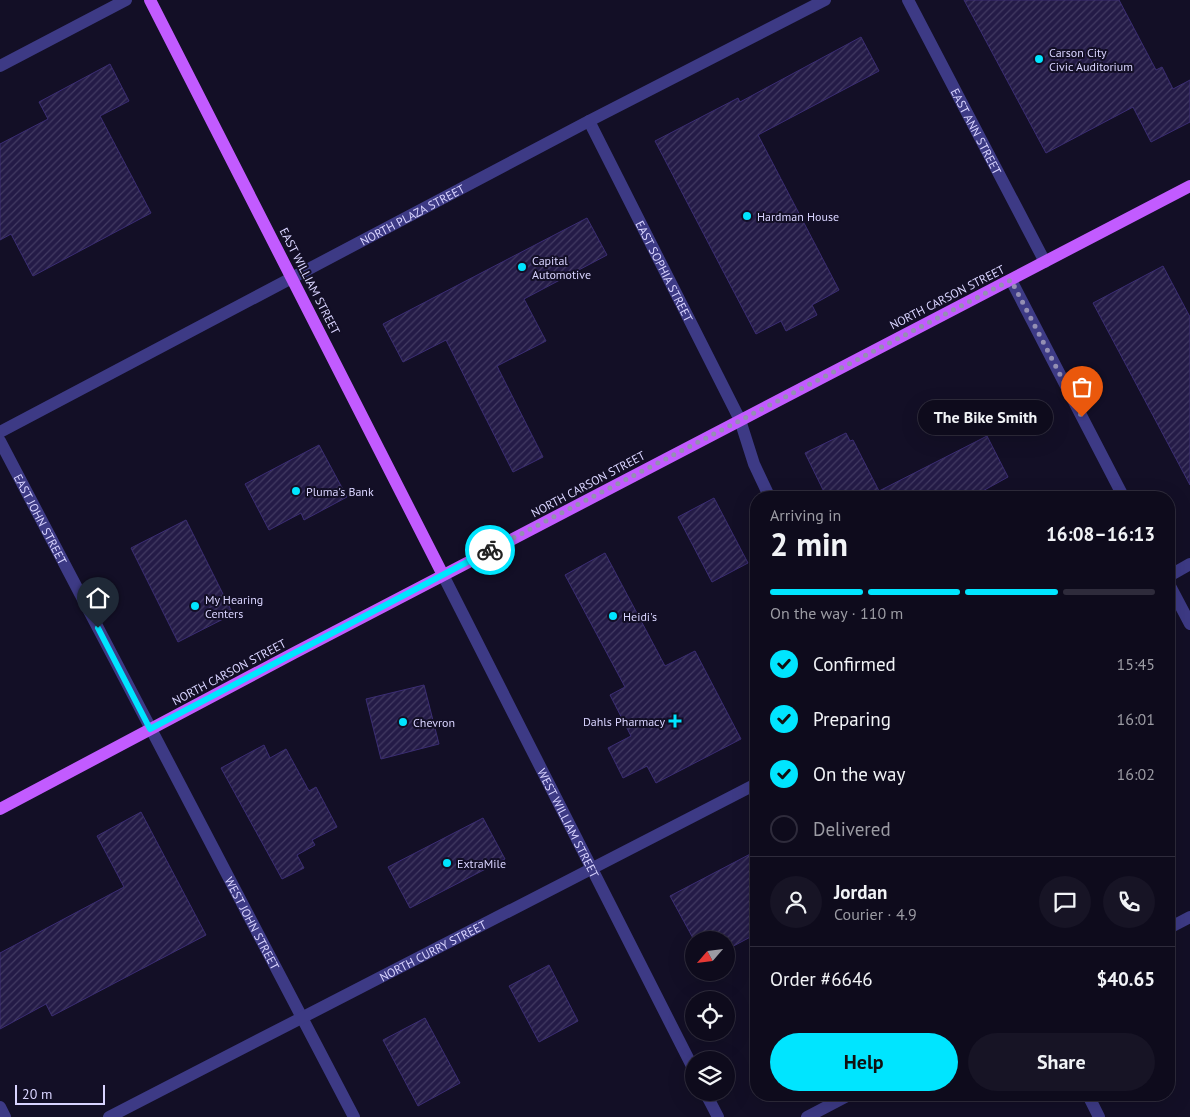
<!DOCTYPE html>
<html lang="en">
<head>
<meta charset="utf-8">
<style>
	body { margin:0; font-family:"PT Sans",sans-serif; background:#171425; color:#f1f3f6; height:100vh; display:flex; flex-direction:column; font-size:19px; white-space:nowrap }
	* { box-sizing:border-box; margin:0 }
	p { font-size:16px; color:#9b9ba3 }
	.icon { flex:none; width:28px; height:28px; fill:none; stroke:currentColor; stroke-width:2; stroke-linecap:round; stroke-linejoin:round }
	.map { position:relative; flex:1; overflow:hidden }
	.panel { position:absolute; left:750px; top:491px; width:425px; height:610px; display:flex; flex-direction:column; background:#0e0b1c; border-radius:20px; box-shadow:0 5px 20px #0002,0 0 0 1px #2e2b3b }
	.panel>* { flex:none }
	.needle { width:32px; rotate:242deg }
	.buttons { position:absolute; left:685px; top:931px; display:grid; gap:10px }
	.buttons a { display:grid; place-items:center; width:50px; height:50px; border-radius:50%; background:#0e0b1c; box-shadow:0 5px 20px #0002,0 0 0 1px #2e2b3b; font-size:25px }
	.scale { position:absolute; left:15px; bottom:12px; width:90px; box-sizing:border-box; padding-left:5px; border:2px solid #d9d4ff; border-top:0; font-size:14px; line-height:18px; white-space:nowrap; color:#d9d4ff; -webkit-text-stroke:4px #130f26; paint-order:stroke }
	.pin { position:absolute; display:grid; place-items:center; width:42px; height:42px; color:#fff; margin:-51px -21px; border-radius:50% 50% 50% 0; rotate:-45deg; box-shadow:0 0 5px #0007 }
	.pin .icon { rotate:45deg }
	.courier { position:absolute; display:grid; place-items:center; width:50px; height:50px; margin:-25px; border:4px solid #00e5ff; border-radius:50%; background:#fff; color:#222; box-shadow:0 1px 6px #0007 }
	.bubble { position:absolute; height:35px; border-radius:18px; background:#0e0b1c; box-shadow:0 5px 20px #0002,0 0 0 1px #2e2b3b; font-size:16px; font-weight:700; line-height:35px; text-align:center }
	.summary em { font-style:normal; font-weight:700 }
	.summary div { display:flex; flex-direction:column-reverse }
	.summary { display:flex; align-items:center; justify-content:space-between; height:85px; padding:0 20px }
	h1 { font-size:32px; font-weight:700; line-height:38px }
	.bar { display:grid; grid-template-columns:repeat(4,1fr); gap:8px 5px; align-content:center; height:60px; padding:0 20px }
	.bar i { height:6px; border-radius:4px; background:#2e2b3b }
	.bar .selected { background:#00e5ff }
	.bar p { grid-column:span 4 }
	.line { display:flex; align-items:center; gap:12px; padding:0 20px; border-top:1px solid #2e2b3b }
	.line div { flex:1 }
	.round { display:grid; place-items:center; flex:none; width:52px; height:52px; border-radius:26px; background:#171425 }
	ol { padding:0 20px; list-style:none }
	li { display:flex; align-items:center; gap:15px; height:55px }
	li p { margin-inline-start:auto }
	li .icon { padding:5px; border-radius:50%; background:#00e5ff; color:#111; stroke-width:4 }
	li:last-child { color:#9b9ba3 }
	li i { width:28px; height:28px; border:2px solid #2e2b3b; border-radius:50% }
	.primary-button { display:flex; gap:10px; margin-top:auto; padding:10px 20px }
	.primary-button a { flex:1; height:58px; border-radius:30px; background:#00e5ff; color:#111; font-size:20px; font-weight:700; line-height:58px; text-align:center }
	.primary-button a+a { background:#171425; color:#f1f3f6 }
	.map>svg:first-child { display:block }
</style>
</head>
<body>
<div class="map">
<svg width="1190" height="1117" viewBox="0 0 1190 1117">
	<defs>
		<pattern id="building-hatch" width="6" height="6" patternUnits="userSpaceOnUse" patternTransform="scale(1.25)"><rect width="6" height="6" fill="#241b47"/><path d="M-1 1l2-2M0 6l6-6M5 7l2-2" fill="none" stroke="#433b63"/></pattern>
	</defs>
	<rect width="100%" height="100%" fill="#130f26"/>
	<path fill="url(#building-hatch)" stroke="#3b2d73" d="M 964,0 L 1119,0 L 1156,70 L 1162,67 L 1173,89 L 1190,80 L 1190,122 L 1151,142 L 1133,107 L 1046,153 Z
		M 861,37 L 879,71 L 758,135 L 839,290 L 812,305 L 817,315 L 786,331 L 781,321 L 756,334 L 655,141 L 738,98 L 740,102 Z
		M 110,64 L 129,101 L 100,116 L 151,213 L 33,276 L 11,234 L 0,240 L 0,144 L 48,119 L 39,102 Z
		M 587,218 L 607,255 L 524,299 L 546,341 L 497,366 L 543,457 L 513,472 L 446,340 L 403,362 L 383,324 Z
		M 1163,266 L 1190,317 L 1190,485 L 1093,303 Z
		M 846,433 L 850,441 L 853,440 L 879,491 L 987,436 L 1008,477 L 970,498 L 827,498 L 805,453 Z
		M 319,445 L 347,497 L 304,520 L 301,513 L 269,530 L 245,484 Z
		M 714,498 L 748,563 L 712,582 L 678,517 Z
		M 186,520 L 233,614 L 178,642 L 131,548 Z
		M 605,553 L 665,666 L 695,651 L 741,739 L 656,783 L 647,766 L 623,778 L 608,748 L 631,736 L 610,695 L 625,687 L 565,575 Z
		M 424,685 L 439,744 L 381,759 L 366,699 Z
		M 264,745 L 270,758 L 286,749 L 309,791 L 316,787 L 337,827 L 312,840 L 315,845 L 297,855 L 304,868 L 282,879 L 221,768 Z
		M 141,812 L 206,935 L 52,1016 L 46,1004 L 0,1029 L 0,953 L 124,887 L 97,836 Z
		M 483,818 L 505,859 L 410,908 L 388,867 Z
		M 756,851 L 756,934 L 726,950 L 726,940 L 694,940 L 670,896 Z
		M 549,965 L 578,1021 L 539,1042 L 509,986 Z
		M 425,1018 L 460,1083 L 418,1106 L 383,1040 Z"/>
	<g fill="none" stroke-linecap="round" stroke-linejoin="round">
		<g stroke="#3d3a85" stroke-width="12">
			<path id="s1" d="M 908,0 L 1045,262"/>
			<path d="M 0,66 L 126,0"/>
			<path id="s2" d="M 589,121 L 740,420 L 754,464 L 770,498"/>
			<path d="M 1011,280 L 1124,498"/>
			<path id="s3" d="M 0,432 L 589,121 L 825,0"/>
			<path id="s4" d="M 443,575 L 694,1070"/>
			<path d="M 1169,576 L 1190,564"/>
			<path d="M 1169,584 L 1190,624"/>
			<path id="s5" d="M 151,729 L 354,1117"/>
			<path d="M 1169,928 L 1190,917"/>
			<path d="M 705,1092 L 718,1117"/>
			<path d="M 1088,1095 L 1099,1117"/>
			<path d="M 0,1107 L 5,1117"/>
			<path id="s6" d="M 109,1117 C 326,1007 540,893 756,784"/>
			<path d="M 807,1117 L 849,1095"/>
		</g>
		<path stroke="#3d3a85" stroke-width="12" id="s7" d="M 0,441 L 151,729"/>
		<path stroke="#c25bff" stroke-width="12" d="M 150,0 L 443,575
			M 0,809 L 294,653 L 1190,186"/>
	</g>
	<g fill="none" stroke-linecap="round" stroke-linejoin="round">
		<path stroke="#948fb3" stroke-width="5" stroke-dasharray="0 9" d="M 490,550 L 1011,280 L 1082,417"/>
		<path stroke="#00e5ff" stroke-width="6" d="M 98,628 L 150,729 L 490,550"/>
	</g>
	<g fill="#00e5ff" stroke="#130f26" stroke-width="2">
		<circle cx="1039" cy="59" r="5"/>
		<circle cx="747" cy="216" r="5"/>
		<circle cx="522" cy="267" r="5"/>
		<circle cx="296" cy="491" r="5"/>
		<circle cx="195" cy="606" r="5"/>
		<circle cx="613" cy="616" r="5"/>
		<path d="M672.5 713.5h5v5h5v5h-5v5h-5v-5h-5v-5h5z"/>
		<circle cx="403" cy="722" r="5"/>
		<circle cx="447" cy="863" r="5"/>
	</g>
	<g text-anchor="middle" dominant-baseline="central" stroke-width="4" stroke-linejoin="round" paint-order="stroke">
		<g font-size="12" fill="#d9d4ff" stroke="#130f26" text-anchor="start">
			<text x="1049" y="52">Carson City<tspan x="1049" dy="14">Civic Auditorium</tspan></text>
			<text x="757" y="216">Hardman House</text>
			<text x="532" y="260">Capital<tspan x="532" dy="14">Automotive</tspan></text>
			<text x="306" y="491">Pluma's Bank</text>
			<text x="205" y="599">My Hearing<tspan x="205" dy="14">Centers</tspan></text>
			<text x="623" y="616">Heidi's</text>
			<text x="665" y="721" text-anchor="end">Dahls Pharmacy</text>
			<text x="413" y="722">Chevron</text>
			<text x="457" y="863">ExtraMile</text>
		</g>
		<g font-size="12" fill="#d9d4ff" stroke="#130f26">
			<text stroke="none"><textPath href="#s1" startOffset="148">EAST ANN STREET</textPath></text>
			<text stroke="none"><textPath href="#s3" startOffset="466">NORTH PLAZA STREET</textPath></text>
			<text stroke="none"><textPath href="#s2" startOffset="168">EAST SOPHIA STREET</textPath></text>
			<text transform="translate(310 281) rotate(63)">EAST WILLIAM STREET</text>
			<text transform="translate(947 297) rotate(-27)">NORTH CARSON STREET</text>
			<text transform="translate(588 484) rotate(-28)">NORTH CARSON STREET</text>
			<text stroke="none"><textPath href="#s7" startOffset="88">EAST JOHN STREET</textPath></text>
			<text transform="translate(229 672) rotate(-28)">NORTH CARSON STREET</text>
			<text stroke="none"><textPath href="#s4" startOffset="278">WEST WILLIAM STREET</textPath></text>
			<text stroke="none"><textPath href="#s5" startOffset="219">WEST JOHN STREET</textPath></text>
			<text stroke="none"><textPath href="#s6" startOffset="364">NORTH CURRY STREET</textPath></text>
		</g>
	</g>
</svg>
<div class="buttons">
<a><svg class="needle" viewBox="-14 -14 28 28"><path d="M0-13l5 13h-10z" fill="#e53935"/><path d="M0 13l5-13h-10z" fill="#9b9ba3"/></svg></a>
<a><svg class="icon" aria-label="locate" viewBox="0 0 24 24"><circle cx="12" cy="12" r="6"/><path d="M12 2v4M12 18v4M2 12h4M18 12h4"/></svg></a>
<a><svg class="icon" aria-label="layers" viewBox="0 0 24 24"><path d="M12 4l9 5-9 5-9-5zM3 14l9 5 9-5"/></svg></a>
</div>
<div class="scale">20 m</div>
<div class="pin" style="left:1082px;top:417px;background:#ea580c"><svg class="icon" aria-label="bag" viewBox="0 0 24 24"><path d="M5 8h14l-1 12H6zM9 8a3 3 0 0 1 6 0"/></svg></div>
<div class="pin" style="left:98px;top:628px;background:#1f2937"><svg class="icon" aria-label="home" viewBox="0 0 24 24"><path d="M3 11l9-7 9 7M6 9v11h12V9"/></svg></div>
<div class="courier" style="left:490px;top:550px"><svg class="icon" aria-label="bike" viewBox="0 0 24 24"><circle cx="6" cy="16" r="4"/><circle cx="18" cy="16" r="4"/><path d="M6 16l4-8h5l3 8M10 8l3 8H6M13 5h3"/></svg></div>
<div class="bubble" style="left:918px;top:400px;width:135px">The Bike Smith</div>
<section class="panel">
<div class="summary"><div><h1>2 min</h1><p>Arriving in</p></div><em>16:08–16:13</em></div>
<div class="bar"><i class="selected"></i><i class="selected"></i><i class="selected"></i><i></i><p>On the way · 110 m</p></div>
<ol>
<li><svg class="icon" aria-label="check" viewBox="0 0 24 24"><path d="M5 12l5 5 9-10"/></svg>Confirmed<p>15:45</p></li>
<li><svg class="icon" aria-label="check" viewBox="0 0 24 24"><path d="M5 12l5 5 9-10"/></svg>Preparing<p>16:01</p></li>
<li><svg class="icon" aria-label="check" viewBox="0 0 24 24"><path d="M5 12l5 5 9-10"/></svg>On the way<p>16:02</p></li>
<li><i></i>Delivered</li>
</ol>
<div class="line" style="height:90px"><a class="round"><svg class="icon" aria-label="person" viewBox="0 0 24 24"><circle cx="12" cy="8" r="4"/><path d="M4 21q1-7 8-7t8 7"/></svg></a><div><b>Jordan</b><p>Courier · 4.9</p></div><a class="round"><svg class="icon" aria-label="chat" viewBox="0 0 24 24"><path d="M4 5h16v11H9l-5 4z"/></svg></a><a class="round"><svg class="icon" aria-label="phone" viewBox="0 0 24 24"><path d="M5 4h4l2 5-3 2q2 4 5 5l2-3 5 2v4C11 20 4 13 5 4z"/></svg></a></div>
<div class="line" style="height:65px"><div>Order #6646</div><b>$40.65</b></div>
<div class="primary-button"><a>Help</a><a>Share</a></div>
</section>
</div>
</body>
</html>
